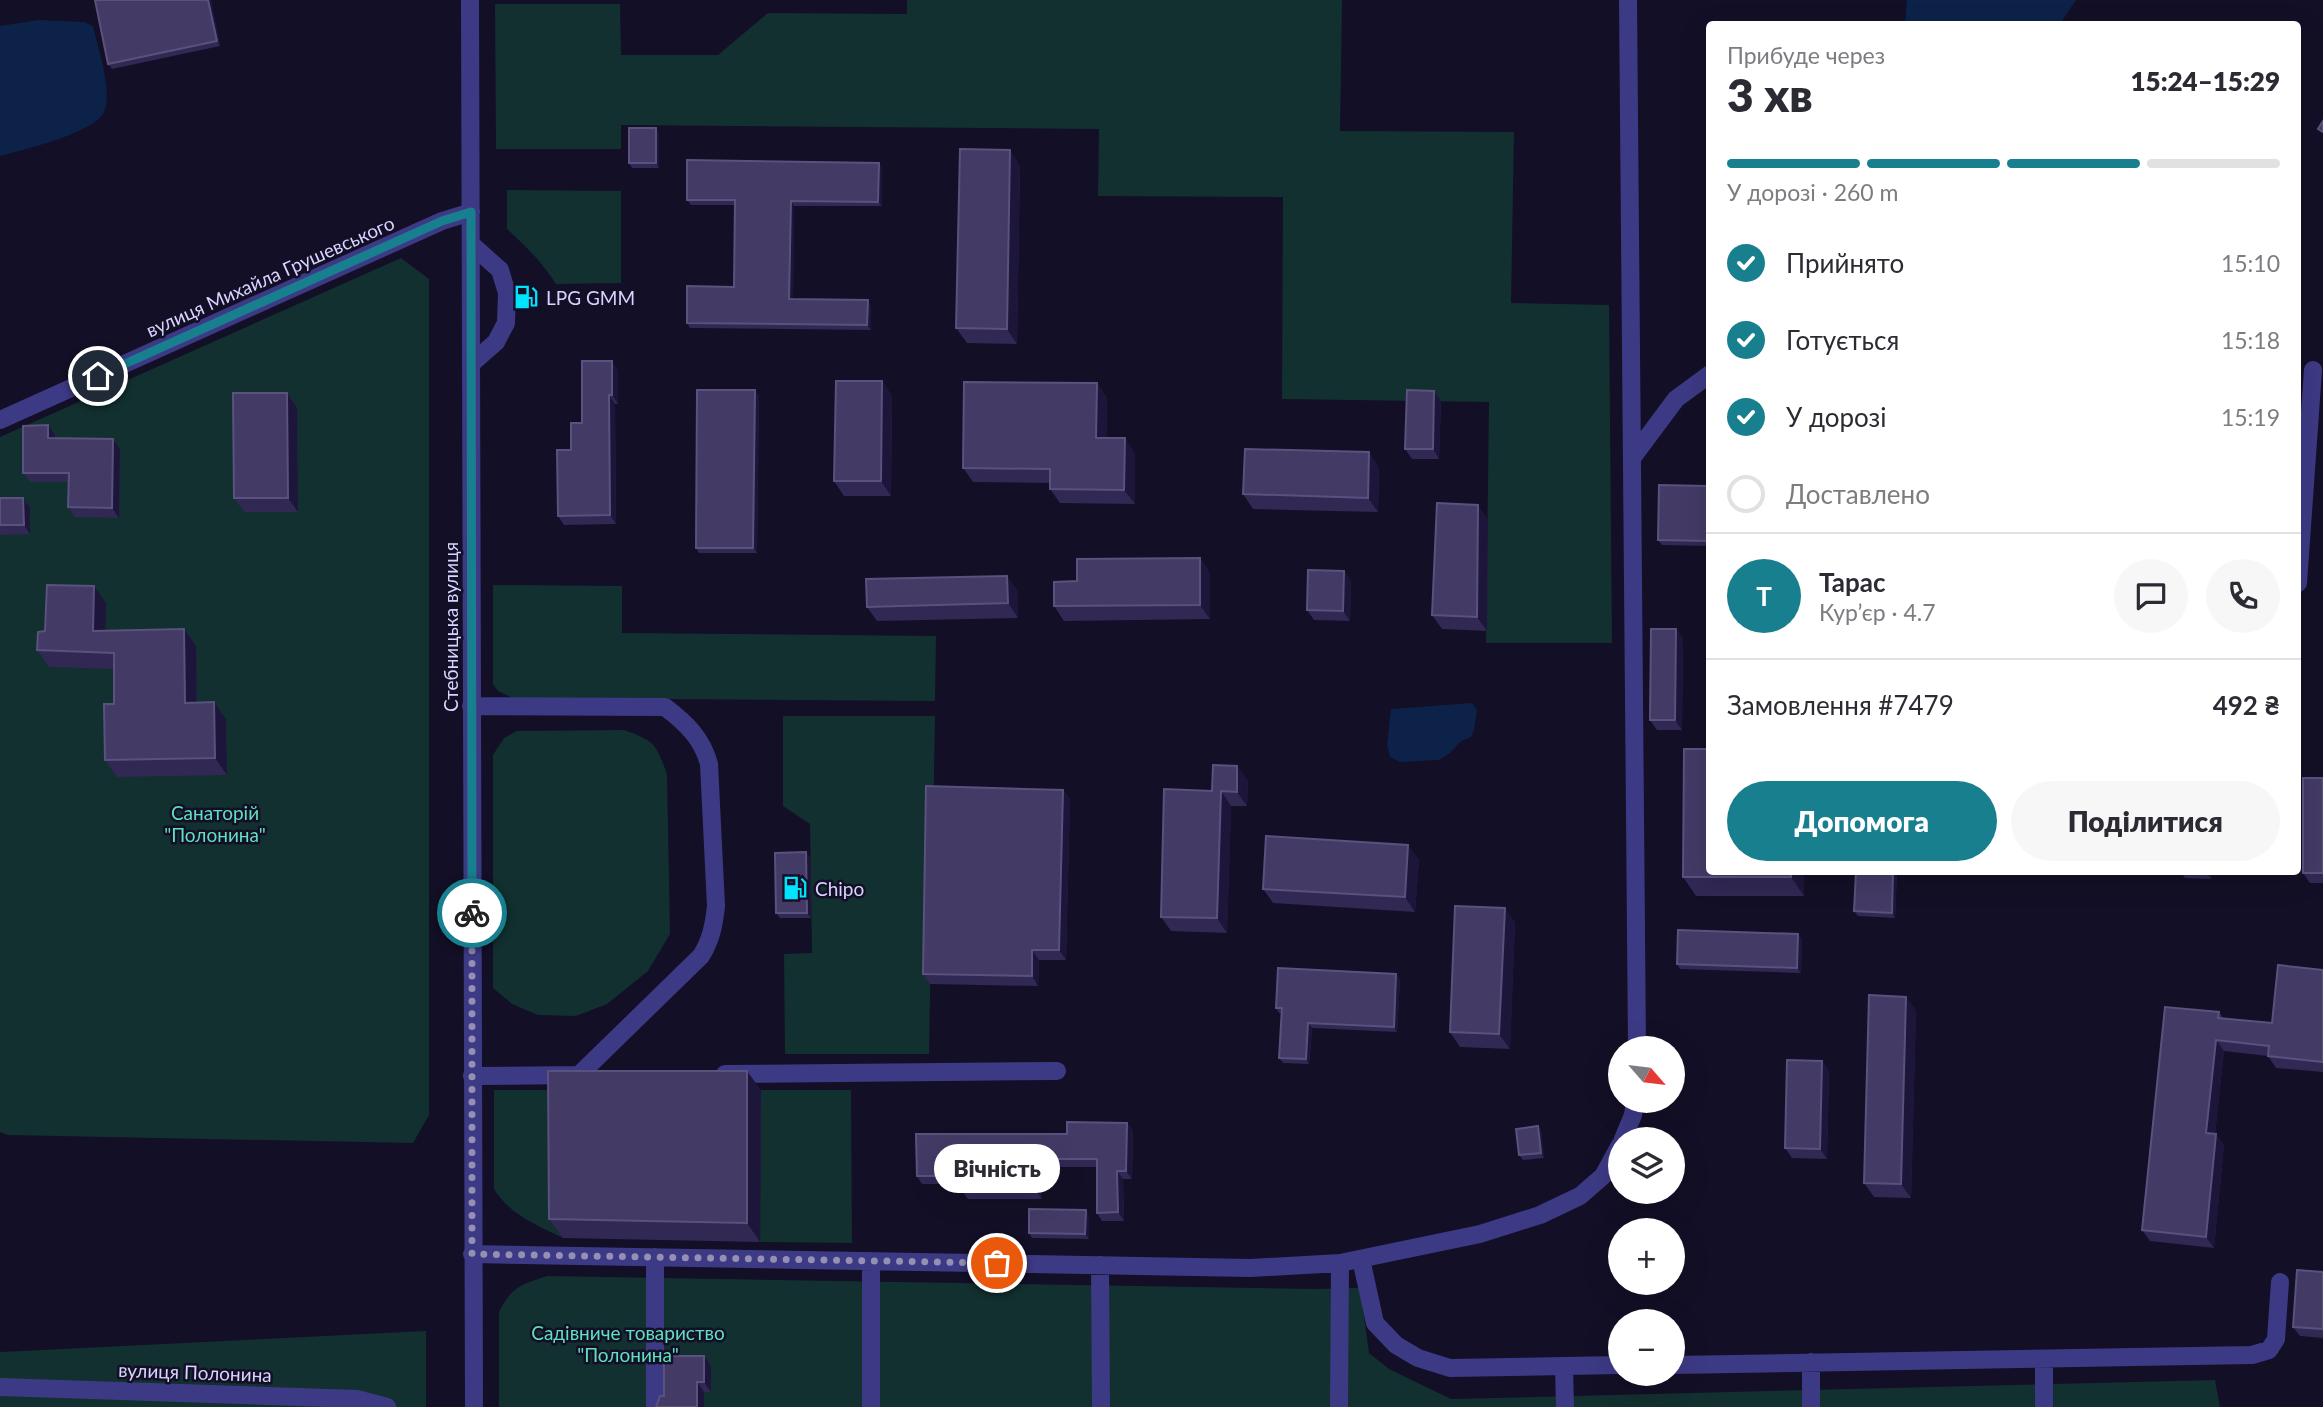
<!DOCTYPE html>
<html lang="uk">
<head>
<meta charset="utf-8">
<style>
	body { margin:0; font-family:Lato,sans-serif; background:#f7f7f7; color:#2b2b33; height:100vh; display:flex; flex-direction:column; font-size:26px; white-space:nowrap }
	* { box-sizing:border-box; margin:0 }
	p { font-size:23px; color:#7c7c81 }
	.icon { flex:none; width:38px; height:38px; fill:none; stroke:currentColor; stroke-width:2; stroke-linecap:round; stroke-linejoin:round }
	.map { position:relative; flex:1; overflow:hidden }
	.sheet { position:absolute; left:1706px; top:21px; width:595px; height:854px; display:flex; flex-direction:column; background:#fff; border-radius:7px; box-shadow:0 7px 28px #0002 }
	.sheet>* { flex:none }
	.needle { width:46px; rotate:118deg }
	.tools { position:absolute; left:1608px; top:1036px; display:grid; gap:14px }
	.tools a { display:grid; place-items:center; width:77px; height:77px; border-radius:50%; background:#fff; box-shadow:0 7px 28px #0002; font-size:35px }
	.pin { position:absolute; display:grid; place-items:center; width:60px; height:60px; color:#fff; margin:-30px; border:4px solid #fff; border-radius:50%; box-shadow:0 2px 7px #0007 }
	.courier { position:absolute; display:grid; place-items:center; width:70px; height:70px; margin:-35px; border:5px solid #187f8f; border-radius:50%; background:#fff; color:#222; box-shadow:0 2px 9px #0007 }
	.bubble { position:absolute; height:49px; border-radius:24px; background:#fff; box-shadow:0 7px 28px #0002; font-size:23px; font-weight:800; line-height:49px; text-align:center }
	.headline em { font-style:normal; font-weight:800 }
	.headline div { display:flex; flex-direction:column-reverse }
	.headline { display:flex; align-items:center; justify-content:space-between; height:119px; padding:0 21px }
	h1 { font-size:46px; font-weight:800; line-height:52px }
	.bar { display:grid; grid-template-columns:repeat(4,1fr); gap:10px 7px; align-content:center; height:84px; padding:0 21px }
	.bar i { height:9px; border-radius:5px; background:#e1e1e2 }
	.bar .current { background:#187f8f }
	.bar p { grid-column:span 4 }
	.line { display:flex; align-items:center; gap:18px; padding:0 21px; border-top:2px solid #e1e1e2 }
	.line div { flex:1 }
	.round { display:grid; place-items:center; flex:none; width:74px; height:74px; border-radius:37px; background:#f7f7f7 }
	ol { padding:0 21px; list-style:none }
	li { display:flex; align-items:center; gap:21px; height:77px }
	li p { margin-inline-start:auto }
	li .icon { padding:7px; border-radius:50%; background:#187f8f; color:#fff; stroke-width:4 }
	li:last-child { color:#7c7c81 }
	li i { width:38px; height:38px; border:4px solid #e1e1e2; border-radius:50% }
	.primary-button { display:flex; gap:14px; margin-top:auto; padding:14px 21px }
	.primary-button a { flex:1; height:80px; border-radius:42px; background:#187f8f; color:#fff; font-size:28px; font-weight:800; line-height:80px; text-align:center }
	.primary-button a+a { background:#f7f7f7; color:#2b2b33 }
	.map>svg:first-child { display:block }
</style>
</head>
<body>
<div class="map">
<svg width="2323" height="1407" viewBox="0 0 2323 1407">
	<rect width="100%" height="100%" fill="#130f26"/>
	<path fill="#12302f" d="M 907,0 L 1342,0 L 1340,131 L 1514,132 L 1511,303 L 1609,305 L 1612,643 L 1486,643 L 1489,402 L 1282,399 L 1283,197 L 1098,196 L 1099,129 L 621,125 L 621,149 L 496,149 L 495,4 L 620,4 L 621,55 L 718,55 L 768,13 L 907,14 Z
		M 507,190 L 621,191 L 621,283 L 556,284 C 542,262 526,246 507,229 Z
		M 401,258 L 429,279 L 429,1115 L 413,1143 L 8,1135 L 0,1132 L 0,437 Z
		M 493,585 L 622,586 L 622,633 L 936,636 L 935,701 L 513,698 L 498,691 L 493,684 Z
		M 783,716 L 935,716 L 929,1054 L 785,1054 L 784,954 L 812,953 L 810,824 L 783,806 Z
		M 624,730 C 655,741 656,744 667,774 L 670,934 L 648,971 L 607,1004 L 576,1016 L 538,1015 L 512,1004 L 493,988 L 493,755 L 504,738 L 517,731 Z
		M 494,1090 L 561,1090 L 563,1238 C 537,1225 509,1214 494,1189 Z
		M 761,1090 L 851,1090 L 852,1243 L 760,1242 Z
		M 547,1276 L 1314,1289 L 1360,1288 L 1369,1353 L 1389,1369 L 1451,1399 L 2215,1380 L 2220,1407 L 499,1407 L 499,1312 C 511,1287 522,1284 547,1276 Z
		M 426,1331 L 426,1407 L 0,1407 L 0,1352 Z"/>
	<path fill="#0c2248" d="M 1907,0 L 2076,0 L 2060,24 L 1905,24 Z
		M 39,20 L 84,22 L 93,26 C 98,49 113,91 104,112 C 94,133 23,150 0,156 L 0,26 Z
		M 1472,703 L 1477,710 L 1474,730 L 1471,737 L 1461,741 L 1450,753 L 1439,760 L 1400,762 L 1390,757 L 1387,745 L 1391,709 Z"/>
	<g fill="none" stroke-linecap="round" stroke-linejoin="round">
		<path stroke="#3d3a85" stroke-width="18" d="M 470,0 L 474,1407
			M 1628,0 L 1637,1048
			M 471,244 L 500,270 L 507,293 L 506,323 L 496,342 L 471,364
			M 0,420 L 442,221 L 471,212
			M 1632,458 L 1676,399 L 1710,374
			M 2298,583 L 2313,370
			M 471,706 L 665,707 C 686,723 702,738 709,764 L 716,906 C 714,925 711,940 701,956 L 579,1075 L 472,1076
			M 725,1074 L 1057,1071
			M 1623,1139 L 1633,1115 L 1635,1101
			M 472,1254 L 1250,1268 L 1340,1263 L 1480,1234 L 1540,1215 L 1580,1196 L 1603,1176 L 1620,1145
			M 655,1257 L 655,1407
			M 1361,1259 L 1375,1323 L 1396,1345 L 1418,1358 L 1450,1368 L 1620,1365
			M 1100,1265 L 1101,1407
			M 1673,1365 L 2252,1355 L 2269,1350 L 2276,1339 L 2280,1282
			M 1564,1366 L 1565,1407
			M 0,1387 L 357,1399 L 387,1407
			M 871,1407 L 871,1261
			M 1339,1407 L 1340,1263
			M 1811,1407 L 1811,1362
			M 2044,1407 L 2044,1359"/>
	</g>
	<path fill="#312854" d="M 211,0 L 220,46 L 112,69 L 108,64 Z
		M 659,133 L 659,168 L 632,168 L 629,163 Z
		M 879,163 L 882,168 L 882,206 L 794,206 L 793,299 L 871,305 L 871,330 L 690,328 L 687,323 L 734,287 L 734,205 L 691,205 L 687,200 Z
		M 1020,165 L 1017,344 L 967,343 L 956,328 Z
		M 618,370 L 618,404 L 615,404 L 616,524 L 564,525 L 558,516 L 571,450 L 582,423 Z
		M 882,381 L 892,396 L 891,496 L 844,496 L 834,481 Z
		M 1097,383 L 1107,398 L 1107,438 L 1135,453 L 1135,504 L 1060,503 L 1050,489 L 1050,483 L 973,482 L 963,468 Z
		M 1434,391 L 1441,401 L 1439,459 L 1412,459 L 1405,449 Z
		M 287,393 L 297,408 L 298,512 L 244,512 L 234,498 Z
		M 759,395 L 757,553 L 699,553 L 696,548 Z
		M 55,435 L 55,438 L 113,439 L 120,449 L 119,518 L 75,517 L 68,507 L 68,482 L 30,482 L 23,473 Z
		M 1710,436 L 1710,546 L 1662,545 L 1658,540 L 1707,486 Z
		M 1379,467 L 1378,512 L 1253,509 L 1243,494 Z
		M 0,498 L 23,498 L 30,507 L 30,534 L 0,535 Z
		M 1488,519 L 1487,631 L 1442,629 L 1432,615 Z
		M 1200,558 L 1210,573 L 1210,619 L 1064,621 L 1054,606 Z
		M 1344,571 L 1351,581 L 1350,621 L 1314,620 L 1307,610 Z
		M 1018,591 L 1018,618 L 877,621 L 867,607 Z
		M 106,603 L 105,631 L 184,629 L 196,646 L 197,703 L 214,702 L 226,719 L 227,775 L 117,777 L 105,760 L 114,704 L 114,669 L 49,667 L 37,650 L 45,631 Z
		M 1676,629 L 1683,639 L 1682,730 L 1657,730 L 1650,720 Z
		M 2323,778 L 2323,883 L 2310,883 L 2303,873 Z
		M 1248,780 L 1247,806 L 1231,806 L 1227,933 L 1171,931 L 1161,917 L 1212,791 Z
		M 1063,790 L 1070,799 L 1066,960 L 1039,960 L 1038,986 L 930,984 L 923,974 Z
		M 806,852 L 810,857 L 811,918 L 780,918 L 776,913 Z
		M 1419,859 L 1415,912 L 1273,903 L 1263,889 Z
		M 1804,872 L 1804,896 L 1696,896 L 1683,877 Z
		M 1856,872 L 1897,872 L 1895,918 L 1858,916 L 1854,911 Z
		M 2181,872 L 2212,872 L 2211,879 L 2185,878 Z
		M 1515,922 L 1510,1049 L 1460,1047 L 1450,1032 Z
		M 1802,939 L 1801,973 L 1680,969 L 1677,964 Z
		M 2323,970 L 2323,1072 L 2276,1068 L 2268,1056 L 2224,1051 L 2215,1134 L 2224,1145 L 2214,1248 L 2150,1241 L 2142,1230 L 2219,1012 L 2223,1018 L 2272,1023 Z
		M 1396,974 L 1400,979 L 1397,1032 L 1312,1028 L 1309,1064 L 1283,1063 L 1279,1058 L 1282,1013 L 1279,1013 L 1276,1008 Z
		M 1906,997 L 1916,1011 L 1911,1198 L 1874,1197 L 1864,1183 Z
		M 1822,1061 L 1829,1071 L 1827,1159 L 1792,1158 L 1785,1148 Z
		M 761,1090 L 760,1242 L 563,1238 L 549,1219 Z
		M 1127,1123 L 1133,1131 L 1132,1179 L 1123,1179 L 1124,1221 L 1102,1221 L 1097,1213 L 1097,1167 L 1042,1167 L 1042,1199 L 968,1199 L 962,1191 L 962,1184 L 922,1184 L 917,1176 L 1067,1134 Z
		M 1538,1126 L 1541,1131 L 1544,1158 L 1523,1160 L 1519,1155 Z
		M 1089,1215 L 1089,1239 L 1032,1238 L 1029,1233 Z
		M 2323,1272 L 2323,1338 L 2300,1336 L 2293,1327 Z
		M 704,1356 L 711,1366 L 711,1392 L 704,1392 L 704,1407 L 656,1407 L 664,1396 Z"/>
	<path fill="#1d163a" d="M 208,0 L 211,0 L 220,46 L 217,41 Z
		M 656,128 L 659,133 L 659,168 L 656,163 Z
		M 1010,150 L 1020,165 L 1017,344 L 1007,329 Z
		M 879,163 L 882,168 L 882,206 L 878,202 Z
		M 791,201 L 794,206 L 793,304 L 789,299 Z
		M 868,300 L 871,305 L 871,330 L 867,325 Z
		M 612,361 L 618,370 L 618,404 L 612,395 Z
		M 882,381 L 892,396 L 891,496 L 881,481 Z
		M 1097,383 L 1107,398 L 1107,452 L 1096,438 Z
		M 755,390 L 759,395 L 757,553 L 753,548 Z
		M 1434,391 L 1441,401 L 1439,459 L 1433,449 Z
		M 287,393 L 297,408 L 298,512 L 288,498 Z
		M 609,395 L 615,404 L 616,524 L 610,515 Z
		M 48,425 L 55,435 L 55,448 L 48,438 Z
		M 1125,438 L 1135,453 L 1135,504 L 1124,490 Z
		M 113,439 L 120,449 L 119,518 L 112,508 Z
		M 1369,452 L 1379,467 L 1378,512 L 1368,498 Z
		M 23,498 L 30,507 L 30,534 L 24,525 Z
		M 1478,505 L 1488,519 L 1487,631 L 1477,617 Z
		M 1200,558 L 1210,573 L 1210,619 L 1200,605 Z
		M 1344,571 L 1351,581 L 1350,621 L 1343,611 Z
		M 1007,576 L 1018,591 L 1018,618 L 1008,603 Z
		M 94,586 L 106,603 L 105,648 L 93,631 Z
		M 184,629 L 196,646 L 197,720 L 185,703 Z
		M 1676,629 L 1683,639 L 1682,730 L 1675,720 Z
		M 214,702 L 226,719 L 227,775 L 215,758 Z
		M 1237,766 L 1248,780 L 1247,806 L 1237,792 Z
		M 1063,790 L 1070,799 L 1066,960 L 1059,950 Z
		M 1221,791 L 1231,806 L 1227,933 L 1217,918 Z
		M 1408,845 L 1419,859 L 1415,912 L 1405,897 Z
		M 806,852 L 810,857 L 811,918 L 807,913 Z
		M 1791,872 L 1804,872 L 1804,896 L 1791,877 Z
		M 1893,872 L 1897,872 L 1895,918 L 1892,913 Z
		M 2206,872 L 2212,872 L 2211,879 Z
		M 1505,908 L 1515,922 L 1510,1049 L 1499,1034 Z
		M 1798,934 L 1802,939 L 1801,973 L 1797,968 Z
		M 1032,950 L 1039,960 L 1038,986 L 1032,976 Z
		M 1396,974 L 1400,979 L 1397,1032 L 1394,1027 Z
		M 1906,997 L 1916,1011 L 1911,1198 L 1901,1184 Z
		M 1308,1023 L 1312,1028 L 1309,1064 L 1306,1059 Z
		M 2216,1040 L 2224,1051 L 2214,1144 L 2206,1133 Z
		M 1822,1061 L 1829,1071 L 1827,1159 L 1820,1149 Z
		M 747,1071 L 761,1090 L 760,1242 L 747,1223 Z
		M 1127,1123 L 1133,1131 L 1132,1179 L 1126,1171 Z
		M 1538,1126 L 1541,1131 L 1544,1158 L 1541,1153 Z
		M 2216,1134 L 2224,1145 L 2214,1248 L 2206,1237 Z
		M 1037,1159 L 1042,1167 L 1042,1199 L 1036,1191 Z
		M 1117,1171 L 1123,1179 L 1124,1221 L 1118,1212 Z
		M 1086,1210 L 1089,1215 L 1089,1239 L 1085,1234 Z
		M 704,1356 L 711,1366 L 711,1392 L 704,1382 Z
		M 697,1382 L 704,1392 L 704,1407 L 697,1407 Z"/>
	<path fill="#433a66" stroke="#5a527e" stroke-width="2" d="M 95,0 L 208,0 L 217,41 L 108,64 Z
		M 2323,121 L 2323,132 L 2318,129 Z
		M 629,128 L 656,128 L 656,163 L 629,163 Z
		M 960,149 L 1010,150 L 1007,329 L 956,328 Z
		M 687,160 L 879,163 L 878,202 L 791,201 L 789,299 L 868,300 L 867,325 L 687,323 L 687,286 L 734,287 L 735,200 L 687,200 Z
		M 582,361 L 612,361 L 612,395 L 609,395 L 610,515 L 558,516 L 557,450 L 571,450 L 571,423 L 582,423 Z
		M 836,381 L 882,381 L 881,481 L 834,481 Z
		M 964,382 L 1097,383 L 1096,438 L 1125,438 L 1124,490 L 1050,489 L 1050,469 L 963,468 Z
		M 697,390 L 755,390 L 753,548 L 696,548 Z
		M 1407,390 L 1434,391 L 1433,449 L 1405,449 Z
		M 233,393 L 287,393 L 288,498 L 234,498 Z
		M 48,425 L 48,438 L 113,439 L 112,508 L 68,507 L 69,473 L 23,473 L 23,426 Z
		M 1709,436 L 1710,436 L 1710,541 L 1658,540 L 1659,485 L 1707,486 Z
		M 1245,449 L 1369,452 L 1368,498 L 1243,494 Z
		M 0,498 L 23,498 L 24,525 L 0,525 Z
		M 1437,503 L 1478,505 L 1477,617 L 1432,615 Z
		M 1200,558 L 1200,605 L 1054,606 L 1054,582 L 1077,581 L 1077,559 Z
		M 1308,570 L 1344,571 L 1343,611 L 1307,610 Z
		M 1007,576 L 1008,603 L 867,607 L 866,579 Z
		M 47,585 L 94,586 L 93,631 L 184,629 L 185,703 L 214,702 L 215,758 L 105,760 L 104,704 L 114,704 L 114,653 L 37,650 L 38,632 L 45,631 Z
		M 1651,629 L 1676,629 L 1675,720 L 1650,720 Z
		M 1684,749 L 1710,749 L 1710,872 L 1791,872 L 1791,877 L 1683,877 Z
		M 1213,765 L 1237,766 L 1237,792 L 1221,791 L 1217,918 L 1161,917 L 1164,789 L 1212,791 Z
		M 2303,778 L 2323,778 L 2323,873 L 2303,873 Z
		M 926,786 L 1063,790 L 1059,950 L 1032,950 L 1032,976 L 923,974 Z
		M 1266,836 L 1408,845 L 1405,897 L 1263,889 Z
		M 806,852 L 807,913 L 776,913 L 775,853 Z
		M 1856,872 L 1893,872 L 1892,913 L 1854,911 Z
		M 1455,906 L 1505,908 L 1499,1034 L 1450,1032 Z
		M 1678,930 L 1798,934 L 1797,968 L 1677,964 Z
		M 2278,965 L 2323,970 L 2323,1062 L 2268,1056 L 2269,1046 L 2216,1040 L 2206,1133 L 2216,1134 L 2206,1237 L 2142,1230 L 2165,1007 L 2219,1012 L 2218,1018 L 2272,1023 Z
		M 1278,968 L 1396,974 L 1394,1027 L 1308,1023 L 1306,1059 L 1279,1058 L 1282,1008 L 1276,1008 Z
		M 1869,995 L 1906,997 L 1901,1184 L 1864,1183 Z
		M 1787,1060 L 1822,1061 L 1820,1149 L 1785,1148 Z
		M 548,1071 L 747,1071 L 747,1223 L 549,1219 Z
		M 1067,1122 L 1127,1123 L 1126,1171 L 1117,1171 L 1118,1212 L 1097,1213 L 1097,1159 L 1037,1159 L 1036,1191 L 962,1191 L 962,1176 L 917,1176 L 916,1134 L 1067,1134 Z
		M 1538,1126 L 1541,1153 L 1519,1155 L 1516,1129 Z
		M 1029,1209 L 1086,1210 L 1085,1234 L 1029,1233 Z
		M 2297,1270 L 2323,1272 L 2323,1329 L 2293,1327 Z
		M 664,1356 L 704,1356 L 704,1382 L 697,1382 L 697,1407 L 656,1407 L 660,1396 L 664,1396 Z"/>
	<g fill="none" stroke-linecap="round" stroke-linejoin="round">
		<path stroke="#948fb3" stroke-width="7" stroke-dasharray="0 12.6" d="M 472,913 L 472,1254 L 997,1263"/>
		<path stroke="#187f8f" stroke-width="9" d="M 98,376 L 442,221 L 471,212 L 472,913"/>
	</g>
	<defs>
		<g id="fuel-bare" transform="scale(1.89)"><path d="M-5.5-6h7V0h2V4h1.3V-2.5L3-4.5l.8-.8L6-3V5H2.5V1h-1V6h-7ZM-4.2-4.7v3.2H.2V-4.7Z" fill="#00e5ff" stroke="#130f26" stroke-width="2.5" paint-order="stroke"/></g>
	</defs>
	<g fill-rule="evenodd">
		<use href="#fuel-bare" x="526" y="297"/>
		<use href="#fuel-bare" x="795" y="888"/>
	</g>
	<g text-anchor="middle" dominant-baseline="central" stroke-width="5" stroke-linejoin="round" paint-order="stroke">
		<g font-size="19" fill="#d9d4ff" stroke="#130f26">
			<text transform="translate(270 276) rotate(-24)">вулиця Михайла Грушевського</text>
			<text transform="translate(450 627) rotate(-90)">Стебницька вулиця</text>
			<text transform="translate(195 1372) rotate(2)">вулиця Полонина</text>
		</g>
		<g font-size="19" fill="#d9d4ff" stroke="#130f26" text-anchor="start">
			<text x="546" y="297">LPG GMM</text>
			<text x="815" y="888">Chipo</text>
		</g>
		<g font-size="19" fill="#5fe0c0" stroke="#130f26">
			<text x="215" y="812">Санаторій<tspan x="215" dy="22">"Полонина"</tspan></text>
			<text x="628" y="1332">Садівниче товариство<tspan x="628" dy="22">"Полонина"</tspan></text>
		</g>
	</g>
</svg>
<div class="tools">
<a><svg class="needle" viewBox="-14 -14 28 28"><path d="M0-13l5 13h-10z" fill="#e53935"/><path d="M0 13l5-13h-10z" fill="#7c7c81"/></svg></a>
<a><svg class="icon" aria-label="layers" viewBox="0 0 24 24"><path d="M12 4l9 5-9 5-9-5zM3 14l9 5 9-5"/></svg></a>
<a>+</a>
<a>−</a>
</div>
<div class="pin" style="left:997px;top:1263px;background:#ea580c"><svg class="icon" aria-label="bag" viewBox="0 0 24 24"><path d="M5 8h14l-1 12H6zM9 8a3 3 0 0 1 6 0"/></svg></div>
<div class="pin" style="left:98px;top:376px;background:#1f2937"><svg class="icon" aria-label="home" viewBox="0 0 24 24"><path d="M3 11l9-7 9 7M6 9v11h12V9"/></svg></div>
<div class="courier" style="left:472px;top:913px"><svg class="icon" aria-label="bike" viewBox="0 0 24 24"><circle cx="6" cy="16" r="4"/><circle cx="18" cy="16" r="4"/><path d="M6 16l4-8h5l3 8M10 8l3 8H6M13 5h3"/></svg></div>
<div class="bubble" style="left:934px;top:1144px;width:126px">Вічність</div>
<section class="sheet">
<div class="headline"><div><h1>3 хв</h1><p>Прибуде через</p></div><em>15:24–15:29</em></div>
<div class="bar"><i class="current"></i><i class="current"></i><i class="current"></i><i></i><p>У дорозі · 260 m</p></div>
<ol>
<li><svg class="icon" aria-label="check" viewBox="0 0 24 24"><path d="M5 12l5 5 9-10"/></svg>Прийнято<p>15:10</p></li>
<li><svg class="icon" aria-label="check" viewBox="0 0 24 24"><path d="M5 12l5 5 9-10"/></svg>Готується<p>15:18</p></li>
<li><svg class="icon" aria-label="check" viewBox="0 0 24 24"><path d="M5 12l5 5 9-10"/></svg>У дорозі<p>15:19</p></li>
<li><i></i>Доставлено</li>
</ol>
<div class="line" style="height:126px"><b class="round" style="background:#187f8f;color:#fff">Т</b><div><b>Тарас</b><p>Кур’єр · 4.7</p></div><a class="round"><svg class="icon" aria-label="chat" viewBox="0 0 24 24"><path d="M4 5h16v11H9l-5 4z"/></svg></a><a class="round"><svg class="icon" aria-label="phone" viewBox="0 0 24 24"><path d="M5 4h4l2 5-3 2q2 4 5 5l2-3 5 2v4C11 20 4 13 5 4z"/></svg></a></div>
<div class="line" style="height:91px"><div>Замовлення #7479</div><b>492 ₴</b></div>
<div class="primary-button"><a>Допомога</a><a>Поділитися</a></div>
</section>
</div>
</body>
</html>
